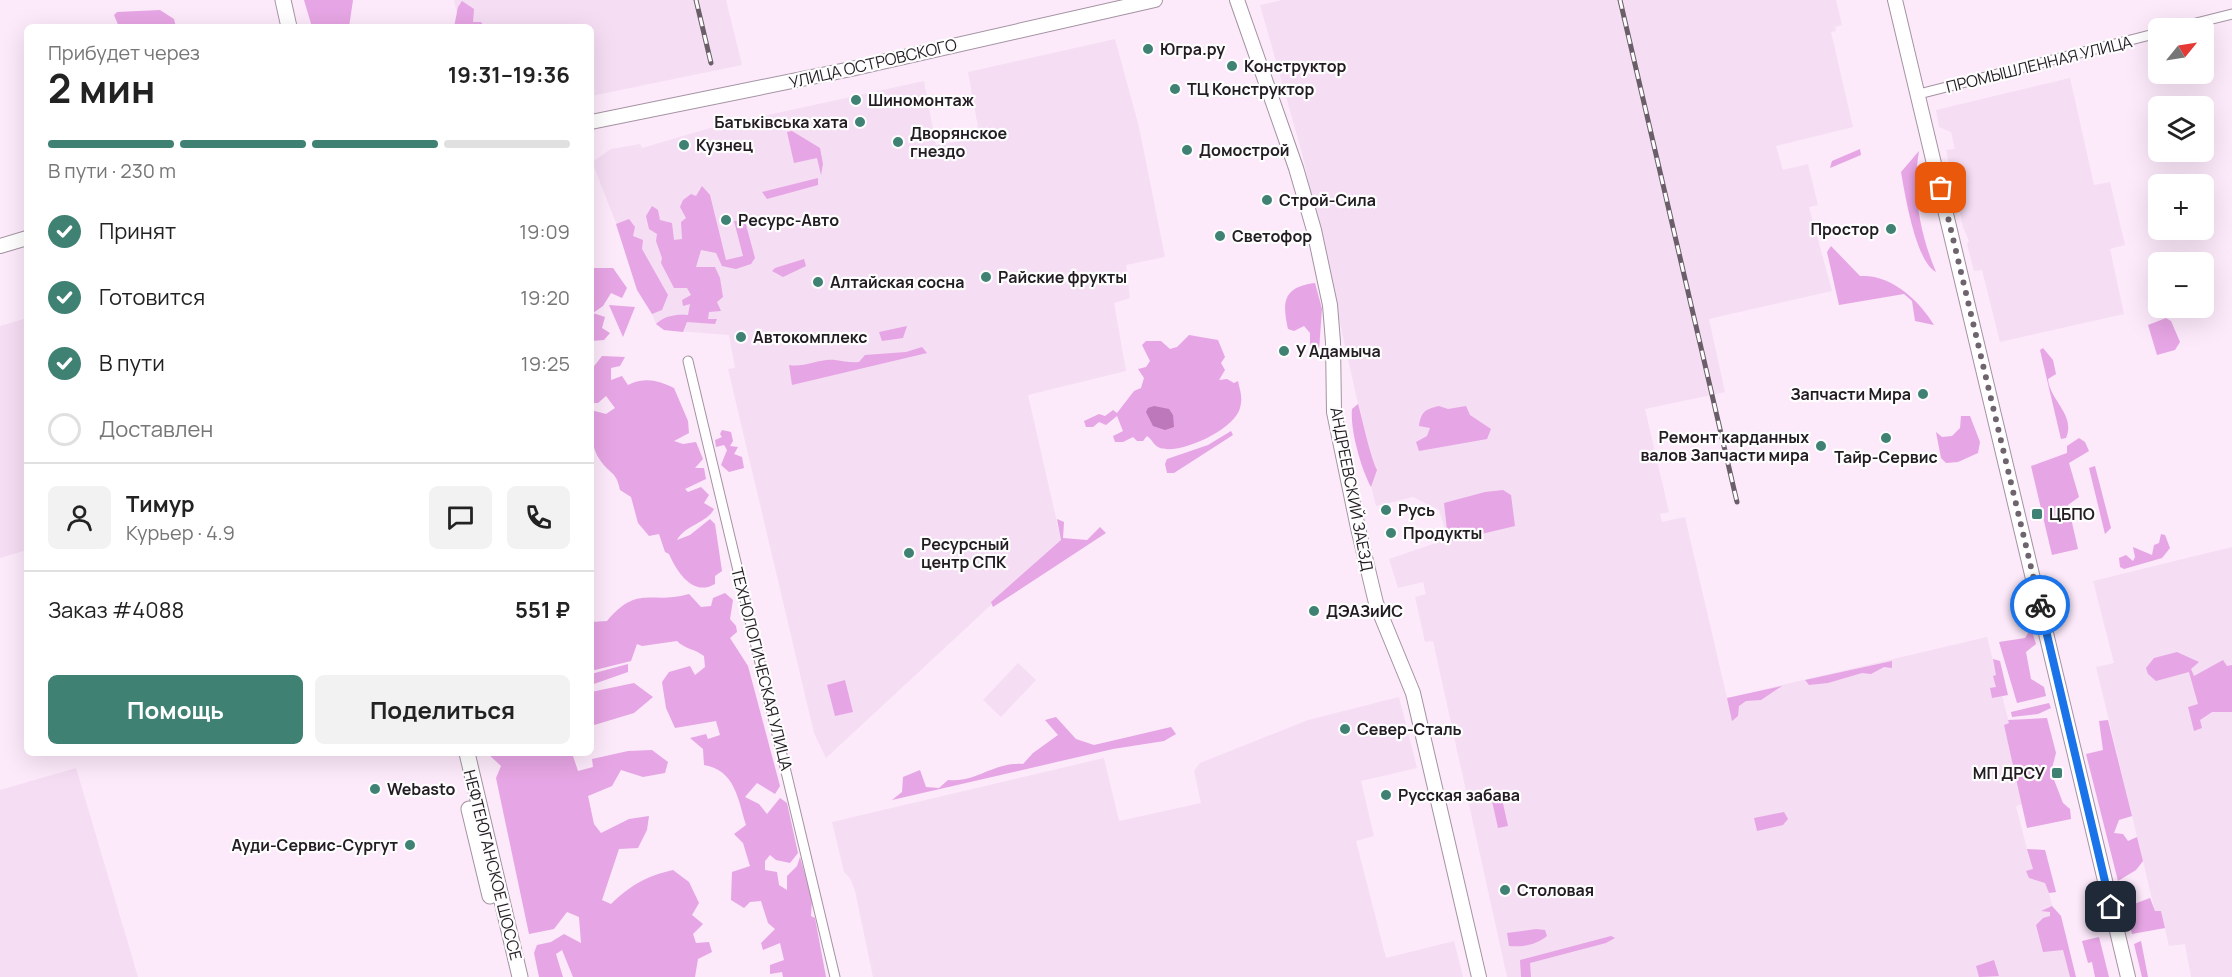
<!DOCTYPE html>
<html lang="ru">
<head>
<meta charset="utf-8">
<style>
	body { margin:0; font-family:Manrope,sans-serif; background:#f2f2f2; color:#222; height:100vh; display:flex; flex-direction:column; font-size:22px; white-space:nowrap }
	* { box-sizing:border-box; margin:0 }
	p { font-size:20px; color:#767676 }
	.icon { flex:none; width:33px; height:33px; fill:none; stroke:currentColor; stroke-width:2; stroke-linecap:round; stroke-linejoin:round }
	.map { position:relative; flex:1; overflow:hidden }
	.side { position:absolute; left:24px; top:24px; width:570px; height:732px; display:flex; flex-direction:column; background:#fff; border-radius:9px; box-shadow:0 6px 24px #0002 }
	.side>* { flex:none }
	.needle { width:39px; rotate:60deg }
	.fabs { position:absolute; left:2148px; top:18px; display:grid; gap:12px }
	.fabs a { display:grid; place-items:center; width:66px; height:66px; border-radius:9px; background:#fff; box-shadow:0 6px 24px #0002; font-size:30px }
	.pin { position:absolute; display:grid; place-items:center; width:51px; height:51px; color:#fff; margin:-26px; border-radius:12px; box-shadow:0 3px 9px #0006 }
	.courier { position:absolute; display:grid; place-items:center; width:60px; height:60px; margin:-30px; border:4px solid #1a73e8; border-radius:50%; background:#fff; color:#222; box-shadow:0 2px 8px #0007 }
	.overview em { font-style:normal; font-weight:700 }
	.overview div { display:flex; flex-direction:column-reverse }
	.overview { display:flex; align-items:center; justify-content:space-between; height:102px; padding:0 24px }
	h1 { font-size:39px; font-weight:700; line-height:45px }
	.bar { display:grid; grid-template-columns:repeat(4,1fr); gap:9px 6px; align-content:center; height:72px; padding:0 24px }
	.bar i { height:8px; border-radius:4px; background:#e0e0e0 }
	.bar .active { background:#3f8173 }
	.bar p { grid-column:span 4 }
	.line { display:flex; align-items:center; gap:15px; padding:0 24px; border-top:2px solid #e0e0e0 }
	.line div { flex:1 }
	.round { display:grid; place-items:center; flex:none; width:63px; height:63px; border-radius:9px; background:#f2f2f2 }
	ol { padding:0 24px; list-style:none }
	li { display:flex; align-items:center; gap:18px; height:66px }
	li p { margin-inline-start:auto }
	li .icon { padding:6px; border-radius:50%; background:#3f8173; color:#fff; stroke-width:4 }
	li:last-child { color:#767676 }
	li i { width:33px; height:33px; border:3px solid #e0e0e0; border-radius:50% }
	.cta { display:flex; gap:12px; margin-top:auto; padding:12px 24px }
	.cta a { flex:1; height:69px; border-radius:9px; background:#3f8173; color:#fff; font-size:24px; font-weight:700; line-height:69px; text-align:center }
	.cta a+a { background:#f2f2f2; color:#222 }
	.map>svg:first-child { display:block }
</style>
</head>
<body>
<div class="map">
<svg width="2232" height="977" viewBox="0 0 2232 977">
	<rect width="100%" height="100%" fill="#fce9fa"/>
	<path fill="#f5ddf4" d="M 454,0 L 726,0 L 742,65 L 591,96 L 591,27 L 474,27 L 457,14 Z
		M 1282,0 L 1836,0 L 1842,25 L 1835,27 L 1836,31 L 1831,32 L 1853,127 L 1776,146 L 1783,170 L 1808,164 L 1818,205 L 1809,207 L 1832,291 L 1709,319 L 1725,392 L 1645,409 L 1669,512 L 1660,514 L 1662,522 L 1685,517 L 1727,698 L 1987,637 L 2009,723 L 2004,725 L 2023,804 L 2016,806 L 2027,849 L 2045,850 L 2056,892 L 2049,893 L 2070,977 L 1507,977 L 1433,641 L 1425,642 L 1415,597 L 1426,594 L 1423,582 L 1398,588 L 1389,559 L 1448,539 L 1439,510 L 1413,497 L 1376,506 L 1352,409 L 1358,404 L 1302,153 L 1260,5 Z
		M 1115,39 L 1139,127 L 1165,257 L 1126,265 L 1130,298 L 1114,303 L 1126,371 L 1028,395 L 1061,540 L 826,758 L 814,733 L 728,369 L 735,368 L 729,335 L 664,330 L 656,324 L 592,162 L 611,149 L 640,144 L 642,148 L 717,126 L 924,81 L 936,145 L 980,138 L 968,72 Z
		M 2070,78 L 2094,185 L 2110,182 L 2125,245 L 2110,249 L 2124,314 L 2000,342 L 1982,270 L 1974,271 L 1967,244 L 1969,241 L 1963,227 L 1946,150 L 1955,149 L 1951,132 L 1939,127 L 1936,110 Z
		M 27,318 L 27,550 L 0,558 L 0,326 Z
		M 2232,547 L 2232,977 L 2191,977 L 2185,944 L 2169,946 L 2161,912 L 2155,912 L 2143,861 L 2096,667 L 2114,663 L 2093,581 Z
		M 1018,663 L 1036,680 L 1001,717 L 983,700 Z
		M 1399,697 L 1417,768 L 1361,781 L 1374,836 L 1356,841 L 1386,958 L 1454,941 L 1463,977 L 873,977 L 855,891 L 850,878 L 844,872 L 832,822 L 1104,758 L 1119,821 L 1201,803 L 1194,771 L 1200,763 L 1308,720 Z
		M 76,768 L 138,977 L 0,977 L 0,790 Z"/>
	<path fill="#e6a5e4" d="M 304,0 L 353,0 L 349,27 L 312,27 Z
		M 462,1 L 474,9 L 473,22 L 481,22 L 484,27 L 454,27 L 458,7 Z
		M 160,10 L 174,19 L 176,27 L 119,27 L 114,15 L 117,12 Z
		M 792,131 L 820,148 L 823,164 L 821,175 L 817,158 L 794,163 L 787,132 Z
		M 1860,149 L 1861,155 L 1830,168 L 1832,161 Z
		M 1919,151 C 1912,192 1920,234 1936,272 C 1916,262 1905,195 1901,172 Z
		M 818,178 L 818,185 L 767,199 L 762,192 Z
		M 702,186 L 710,195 L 726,260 L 743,256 L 734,221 L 745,221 L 755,258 L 751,264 L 736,269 L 722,266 L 716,253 L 701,250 L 696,267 L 715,267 L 720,278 L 723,297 L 717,302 L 721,311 L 709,312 L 708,319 L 717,319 L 715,324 L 687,322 L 683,332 L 664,330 L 656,324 C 664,316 676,314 688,315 L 690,304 L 683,306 L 682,300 L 691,295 L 687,288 L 674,288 L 661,263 L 662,258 L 656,241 L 657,234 L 649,229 L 646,216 L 652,206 L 658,210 L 660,220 L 672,223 L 674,240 L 682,239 L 681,222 L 686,218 L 680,207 L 683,200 L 691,194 L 696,196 Z
		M 629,219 L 635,227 L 633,236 L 643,240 L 642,249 L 668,295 L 662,310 L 652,314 L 637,290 L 616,224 Z
		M 1831,246 L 1860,276 C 1891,274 1919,300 1934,325 L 1915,321 L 1912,301 L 1904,294 L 1839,305 L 1827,252 Z
		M 804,259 L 806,266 L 783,277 L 772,271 L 775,268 Z
		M 591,268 L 613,268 L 627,288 L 622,298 L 611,293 L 603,306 L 593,313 L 605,317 L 602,328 L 610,333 L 604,340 L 591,341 Z
		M 1315,283 L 1322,309 L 1319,350 L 1310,349 L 1310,333 L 1304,326 L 1294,331 L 1288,329 C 1282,302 1283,287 1315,283 Z
		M 609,305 L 635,307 L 623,337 Z
		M 2166,318 L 2171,321 L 2180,342 L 2175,350 L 2157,355 L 2148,325 Z
		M 907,326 L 903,338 L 882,341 L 879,332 Z
		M 1189,335 L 1218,340 L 1225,357 L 1221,363 L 1225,370 L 1219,380 L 1227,379 L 1234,383 L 1238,381 C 1240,391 1243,397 1240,408 C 1235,429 1181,455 1160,448 C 1153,445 1153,440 1147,436 L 1143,441 L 1137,441 L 1133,437 L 1123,442 L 1115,442 L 1113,436 L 1123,431 L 1117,416 L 1106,425 L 1099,422 L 1093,427 L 1086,427 L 1084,421 L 1099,414 L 1105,416 L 1113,410 L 1117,413 L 1134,391 L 1141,388 L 1144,378 L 1138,369 L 1146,367 L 1150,361 L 1142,345 L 1146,341 L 1161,341 L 1170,349 L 1177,347 Z
		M 922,347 L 927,353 L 792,385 L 789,365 C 804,368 820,358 835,360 C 844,361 850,363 859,362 L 865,355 L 906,352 Z
		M 2043,348 L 2053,360 L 2056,374 L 2048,379 C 2050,401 2076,415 2066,438 L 2061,439 L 2040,350 Z
		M 602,356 L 625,357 L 620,366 L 611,368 L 611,380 L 622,376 L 628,385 C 645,377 657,380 674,388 L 688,421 L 689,433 L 674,441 L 683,444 L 696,442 L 703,459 L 695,468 L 704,468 L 706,479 L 685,489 L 688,492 L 701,487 L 709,495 L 704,503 L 714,509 C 707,523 685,525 677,540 L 690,535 L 710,519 L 715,524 L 722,571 L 715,576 L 715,584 C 693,597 677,572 669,554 L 665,552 L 659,534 L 649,536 L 638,523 L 631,497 L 620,490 C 616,470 610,475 600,460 C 590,446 591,426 591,410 L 606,414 L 615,408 L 606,396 L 598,403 L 592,403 L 591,370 Z
		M 1358,404 C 1363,422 1370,456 1377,470 L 1371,487 C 1361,468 1350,430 1352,409 Z
		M 1439,406 L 1448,409 L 1466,406 L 1470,415 L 1491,429 L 1487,439 L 1419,451 L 1416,442 L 1427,436 L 1430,428 L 1419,426 C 1421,412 1425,409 1439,406 Z
		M 1961,416 L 1970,416 L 1980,442 L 1978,453 L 1958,462 L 1946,463 L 1941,458 L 1936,432 L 1942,437 L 1952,436 L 1960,428 Z
		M 722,430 L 731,432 L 733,441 L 730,446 L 738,447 L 734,454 L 742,457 L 744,468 L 729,472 L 721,465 L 727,450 L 724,445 L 716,447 L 715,440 L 722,437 L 720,434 Z
		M 1231,431 L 1233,435 L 1174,473 L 1167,473 L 1165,464 L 1167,459 L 1208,445 Z
		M 2079,438 L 2085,442 L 2089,451 L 2069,463 L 2079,497 L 2068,505 L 2078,549 L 2052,555 L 2031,466 L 2067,453 L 2067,446 Z
		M 2095,466 L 2111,528 L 2105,534 L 2089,468 Z
		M 1503,490 L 1511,495 L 1515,526 L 1452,541 L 1448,539 L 1444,503 L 1485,492 Z
		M 1057,519 L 1064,522 L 1063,538 L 1087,540 L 1100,527 L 1106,533 L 993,607 L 991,602 L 1061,540 Z
		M 2161,534 L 2165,535 L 2170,548 L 2162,558 L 2124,569 L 2120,567 L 2119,558 L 2126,555 L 2133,561 L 2135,557 L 2133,547 L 2152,555 L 2154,545 L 2159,543 Z
		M 725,593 L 733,600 L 730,619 L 736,626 L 737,632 L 730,638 L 748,666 L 780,786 L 775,794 L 757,783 L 745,797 L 759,804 L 767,814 L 780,798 L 787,803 L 798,853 L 790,863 L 776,860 L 770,855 L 765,861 L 765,870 L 777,872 L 779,885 L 787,890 L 787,876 L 797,866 L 800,857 L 812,899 L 811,916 L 815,918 L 826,977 L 783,977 L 782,972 L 770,974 L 770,965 L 784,960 L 780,943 L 763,950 L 761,943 L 775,929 L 768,923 L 761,901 L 750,902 L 744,908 L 731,900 L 732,872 L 750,866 L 743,843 L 734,834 L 746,825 C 738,799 735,770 704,765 L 703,749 L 690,738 L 706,734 L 708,739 L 720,735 L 716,721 L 675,728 L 666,708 L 662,682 L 669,672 L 690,666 L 695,675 L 705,667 L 704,656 C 695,649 685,649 677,641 L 642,646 L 637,644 L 631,661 L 591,671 L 591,622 L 607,621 C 638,584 651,605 689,594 L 701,607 L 711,606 L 713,598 Z
		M 2031,628 L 2036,644 L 2026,652 L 2031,679 L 2044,687 L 2046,696 L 2017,703 L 1999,642 L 2025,638 Z
		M 2177,652 L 2199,662 L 2191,669 L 2194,676 L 2223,660 L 2227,666 L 2232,665 L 2232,712 L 2212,712 L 2200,720 L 2202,728 L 2194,731 L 2188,707 L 2198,704 L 2189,672 L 2156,681 L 2148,674 L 2146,668 L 2154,658 Z
		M 1993,659 L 2000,661 L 2008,695 L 1992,698 L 1990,688 L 1996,687 L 1993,676 L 1996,675 Z
		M 1892,661 L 1892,668 L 1884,667 L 1871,674 L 1862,673 L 1828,683 L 1809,685 L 1805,680 Z
		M 628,664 L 628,672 L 591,685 L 591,674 Z
		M 845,680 L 853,712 L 835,716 L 827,685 Z
		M 634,683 L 653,697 L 634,713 L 591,726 L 591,692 Z
		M 1782,686 L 1761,700 L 1746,701 L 1739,706 L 1738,716 L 1732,721 L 1727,698 Z
		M 2049,703 L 2051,708 L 2038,714 L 2012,717 L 2011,712 Z
		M 1056,717 L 1076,739 L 1094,745 L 1171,727 L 1176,734 L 1164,741 L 1113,749 L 892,800 L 902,792 L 903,777 L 920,770 L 926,787 L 939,788 L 948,780 C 977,783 993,762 1023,764 L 1033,753 L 1058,735 L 1045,720 Z
		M 2047,718 L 2056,753 L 2051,772 L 2063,803 L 2070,809 L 2071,819 L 2027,828 L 2004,725 L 2009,723 L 2008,720 Z
		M 2108,720 L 2132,816 L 2119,820 L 2114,833 L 2123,834 L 2128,841 L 2137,837 L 2143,861 L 2136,870 L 2118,881 L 2086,754 L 2103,750 L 2099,721 Z
		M 652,750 L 668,762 L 665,773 L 643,777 L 621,770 L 612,786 L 588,796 L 594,824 L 601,833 L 629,819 L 649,816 L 647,830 L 638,848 L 619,849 L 602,900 L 611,904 C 631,885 646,876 673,870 L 689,882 L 699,903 L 692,915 L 703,924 L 693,934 L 696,943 L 709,942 L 712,952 L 698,959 L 695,977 L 573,977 L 562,950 L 556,954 L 563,977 L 539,977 L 534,953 L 537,945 L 551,942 L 564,934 L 581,943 L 579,917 L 567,912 L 554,929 L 529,934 L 496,778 L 501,766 L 487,753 L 576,753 L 573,756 L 578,771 L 593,767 L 592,759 L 628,751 Z
		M 1500,790 L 1508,826 L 1498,828 L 1490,792 Z
		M 1784,812 L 1788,819 L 1783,825 L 1757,831 L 1754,818 Z
		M 2027,849 L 2045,850 L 2056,892 L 2049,893 L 2045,883 L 2029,878 L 2026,871 L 2033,869 Z
		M 2130,890 L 2134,904 L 2150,898 L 2155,911 L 2161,911 L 2165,928 L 2132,934 L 2121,893 Z
		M 2052,906 L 2061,916 L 2076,977 L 2070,977 L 2063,950 L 2043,952 L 2036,925 L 2043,918 L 2050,916 L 2050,912 L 2041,911 Z
		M 1536,929 L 1545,930 L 1547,936 C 1536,945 1523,947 1509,946 L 1507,933 Z
		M 1611,936 L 1615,938 L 1606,943 L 1530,963 L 1531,977 L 1521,977 L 1520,960 Z
		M 2099,937 L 2109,977 L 2095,977 L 2092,962 L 2088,963 L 2082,941 Z
		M 2141,941 L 2148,977 L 2142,977 L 2134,944 Z
		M 1994,960 L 1999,976 L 1979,977 L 1976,966 Z"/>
	<path fill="#bd77bb" d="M 1154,406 L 1169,409 L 1173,415 L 1174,427 L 1165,430 L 1153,426 L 1146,412 L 1148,408 Z"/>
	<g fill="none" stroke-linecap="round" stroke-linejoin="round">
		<g stroke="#a493a3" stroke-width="11">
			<path id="street" d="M 2176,28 L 2232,14
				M 1919,94 L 2158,33
				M 688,361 L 835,977"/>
		</g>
		<g stroke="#a493a3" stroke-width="16">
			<path id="secondary" d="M 1237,0 L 1296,168 L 1314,230 L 1330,305 L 1333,342 L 1334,412 L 1358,528 L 1376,603 L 1413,693 L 1479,977
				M 1895,0 L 2128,977
				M 591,122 L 851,69 L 1155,0
				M 0,246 L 27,238"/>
		</g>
		<g stroke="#a493a3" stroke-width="17">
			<path id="primary" d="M 283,0 L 289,27
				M 467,753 L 520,977
				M 469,809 L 490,896"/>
		</g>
		<use href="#street" stroke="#fff" stroke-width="9"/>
		<use href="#secondary" stroke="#fff" stroke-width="14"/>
		<use href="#primary" stroke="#fff" stroke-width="15"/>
		<g stroke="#6a5f69" stroke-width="5">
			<path id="rail" d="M 696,0 L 711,63
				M 1620,0 L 1737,502"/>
		</g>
		<use href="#rail" stroke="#fdfdfd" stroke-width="3" stroke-dasharray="9" stroke-linecap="butt"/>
	</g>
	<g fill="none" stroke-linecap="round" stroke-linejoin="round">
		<path stroke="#6f646e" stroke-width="6" stroke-dasharray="0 10.8" d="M 1941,188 L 2040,605"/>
		<path stroke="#1a73e8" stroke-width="8" d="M 2040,605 L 2111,907"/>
	</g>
	<g fill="#3f8173" stroke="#fdfdfd" stroke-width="2">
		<circle cx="1148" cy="49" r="6"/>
		<circle cx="1232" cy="66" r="6"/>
		<circle cx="1175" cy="89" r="6"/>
		<circle cx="856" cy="100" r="6"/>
		<circle cx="860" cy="122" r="6"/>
		<circle cx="898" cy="142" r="6"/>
		<circle cx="684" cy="145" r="6"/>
		<circle cx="1187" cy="150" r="6"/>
		<circle cx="1267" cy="200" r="6"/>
		<circle cx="726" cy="220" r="6"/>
		<circle cx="1891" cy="229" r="6"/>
		<circle cx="1220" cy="236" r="6"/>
		<circle cx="986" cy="277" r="6"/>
		<circle cx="818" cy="282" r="6"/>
		<circle cx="741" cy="337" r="6"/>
		<circle cx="1284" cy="351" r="6"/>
		<circle cx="1923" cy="394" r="6"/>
		<circle cx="1886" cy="438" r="6"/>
		<circle cx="1821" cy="446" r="6"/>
		<circle cx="1386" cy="510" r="6"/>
		<rect x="2031" y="508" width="12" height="12" rx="3"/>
		<circle cx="1391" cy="533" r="6"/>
		<circle cx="909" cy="553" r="6"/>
		<circle cx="1314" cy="611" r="6"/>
		<circle cx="1345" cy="729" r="6"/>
		<rect x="2051" y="767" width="12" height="12" rx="3"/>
		<circle cx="375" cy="789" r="6"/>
		<circle cx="1386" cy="795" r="6"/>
		<circle cx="410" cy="845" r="6"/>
		<circle cx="1505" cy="890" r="6"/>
	</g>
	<g text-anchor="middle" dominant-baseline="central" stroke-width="4.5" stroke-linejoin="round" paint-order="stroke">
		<g font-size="16" font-weight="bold" fill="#231d23" stroke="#fdfdfd" text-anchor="start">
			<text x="1160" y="49">Югра.ру</text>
			<text x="1244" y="66">Конструктор</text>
			<text x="1187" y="89">ТЦ Конструктор</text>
			<text x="868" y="100">Шиномонтаж</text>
			<text x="848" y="122" text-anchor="end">Батькiвська хата</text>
			<text x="910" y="133">Дворянское<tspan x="910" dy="18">гнездо</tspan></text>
			<text x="696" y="145">Кузнец</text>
			<text x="1199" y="150">Домострой</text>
			<text x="1279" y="200">Строй-Сила</text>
			<text x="738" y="220">Ресурс-Авто</text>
			<text x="1879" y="229" text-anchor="end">Простор</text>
			<text x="1232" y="236">Светофор</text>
			<text x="998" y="277">Райские фрукты</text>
			<text x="830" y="282">Алтайская сосна</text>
			<text x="753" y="337">Автокомплекс</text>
			<text x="1296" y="351">У Адамыча</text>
			<text x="1911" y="394" text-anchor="end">Запчасти Мира</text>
			<text x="1809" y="437" text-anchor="end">Ремонт карданных<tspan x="1809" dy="18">валов Запчасти мира</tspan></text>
			<text x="1886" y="457" text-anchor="middle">Тайр-Сервис</text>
			<text x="1398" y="510">Русь</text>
			<text x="2049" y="514">ЦБПО</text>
			<text x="1403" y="533">Продукты</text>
			<text x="921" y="544">Ресурсный<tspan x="921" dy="18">центр СПК</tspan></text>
			<text x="1326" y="611">ДЭАЗиИС</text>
			<text x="1357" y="729">Север-Сталь</text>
			<text x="2045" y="773" text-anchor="end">МП ДРСУ</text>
			<text x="387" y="789">Webasto</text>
			<text x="1398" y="795">Русская забава</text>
			<text x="398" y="845" text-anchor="end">Ауди-Сервис-Сургут</text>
			<text x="1517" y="890">Столовая</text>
		</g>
		<g font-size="16" fill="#231d23" stroke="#fdfdfd">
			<text transform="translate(873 63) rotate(-13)">УЛИЦА ОСТРОВСКОГО</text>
			<text transform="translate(2039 64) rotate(-14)">ПРОМЫШЛЕННАЯ УЛИЦА</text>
			<text transform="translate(1352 489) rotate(79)">АНДРЕЕВСКИЙ ЗАЕЗД</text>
			<text transform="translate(762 669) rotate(76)">ТЕХНОЛОГИЧЕСКАЯ УЛИЦА</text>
			<text transform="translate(493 865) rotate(76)">НЕФТЕЮГАНСКОЕ ШОССЕ</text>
		</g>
	</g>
</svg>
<div class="fabs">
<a><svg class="needle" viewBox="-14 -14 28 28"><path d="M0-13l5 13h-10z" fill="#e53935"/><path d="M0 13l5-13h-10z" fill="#767676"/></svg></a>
<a><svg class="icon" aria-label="layers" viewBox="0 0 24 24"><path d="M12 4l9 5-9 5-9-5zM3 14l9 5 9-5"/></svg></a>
<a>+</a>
<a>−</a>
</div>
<div class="pin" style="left:1941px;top:188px;background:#ea580c"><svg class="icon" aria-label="bag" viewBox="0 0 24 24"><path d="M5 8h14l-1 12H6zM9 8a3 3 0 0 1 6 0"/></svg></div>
<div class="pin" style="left:2111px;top:907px;background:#1f2937"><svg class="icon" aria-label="home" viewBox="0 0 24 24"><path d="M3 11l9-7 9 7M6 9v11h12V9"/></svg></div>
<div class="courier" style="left:2040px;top:605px"><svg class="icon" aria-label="bike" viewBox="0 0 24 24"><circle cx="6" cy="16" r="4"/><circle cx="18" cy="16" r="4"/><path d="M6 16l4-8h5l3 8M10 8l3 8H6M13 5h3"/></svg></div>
<section class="side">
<div class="overview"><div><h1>2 мин</h1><p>Прибудет через</p></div><em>19:31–19:36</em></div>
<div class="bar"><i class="active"></i><i class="active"></i><i class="active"></i><i></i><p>В пути · 230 m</p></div>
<ol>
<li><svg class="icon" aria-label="check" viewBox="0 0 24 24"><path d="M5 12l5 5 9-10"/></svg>Принят<p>19:09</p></li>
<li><svg class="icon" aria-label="check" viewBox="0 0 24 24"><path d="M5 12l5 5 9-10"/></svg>Готовится<p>19:20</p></li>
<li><svg class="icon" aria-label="check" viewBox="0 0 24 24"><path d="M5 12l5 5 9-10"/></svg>В пути<p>19:25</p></li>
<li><i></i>Доставлен</li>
</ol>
<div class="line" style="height:108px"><a class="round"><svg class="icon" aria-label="person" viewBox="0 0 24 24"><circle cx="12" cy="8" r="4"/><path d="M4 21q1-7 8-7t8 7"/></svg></a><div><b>Тимур</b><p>Курьер · 4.9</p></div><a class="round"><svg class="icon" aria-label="chat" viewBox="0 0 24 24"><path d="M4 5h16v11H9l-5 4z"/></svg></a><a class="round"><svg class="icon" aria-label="phone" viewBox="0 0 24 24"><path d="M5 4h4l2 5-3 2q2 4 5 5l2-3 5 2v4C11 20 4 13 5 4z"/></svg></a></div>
<div class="line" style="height:78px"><div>Заказ #4088</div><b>551 ₽</b></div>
<div class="cta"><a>Помощь</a><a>Поделиться</a></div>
</section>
</div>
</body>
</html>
